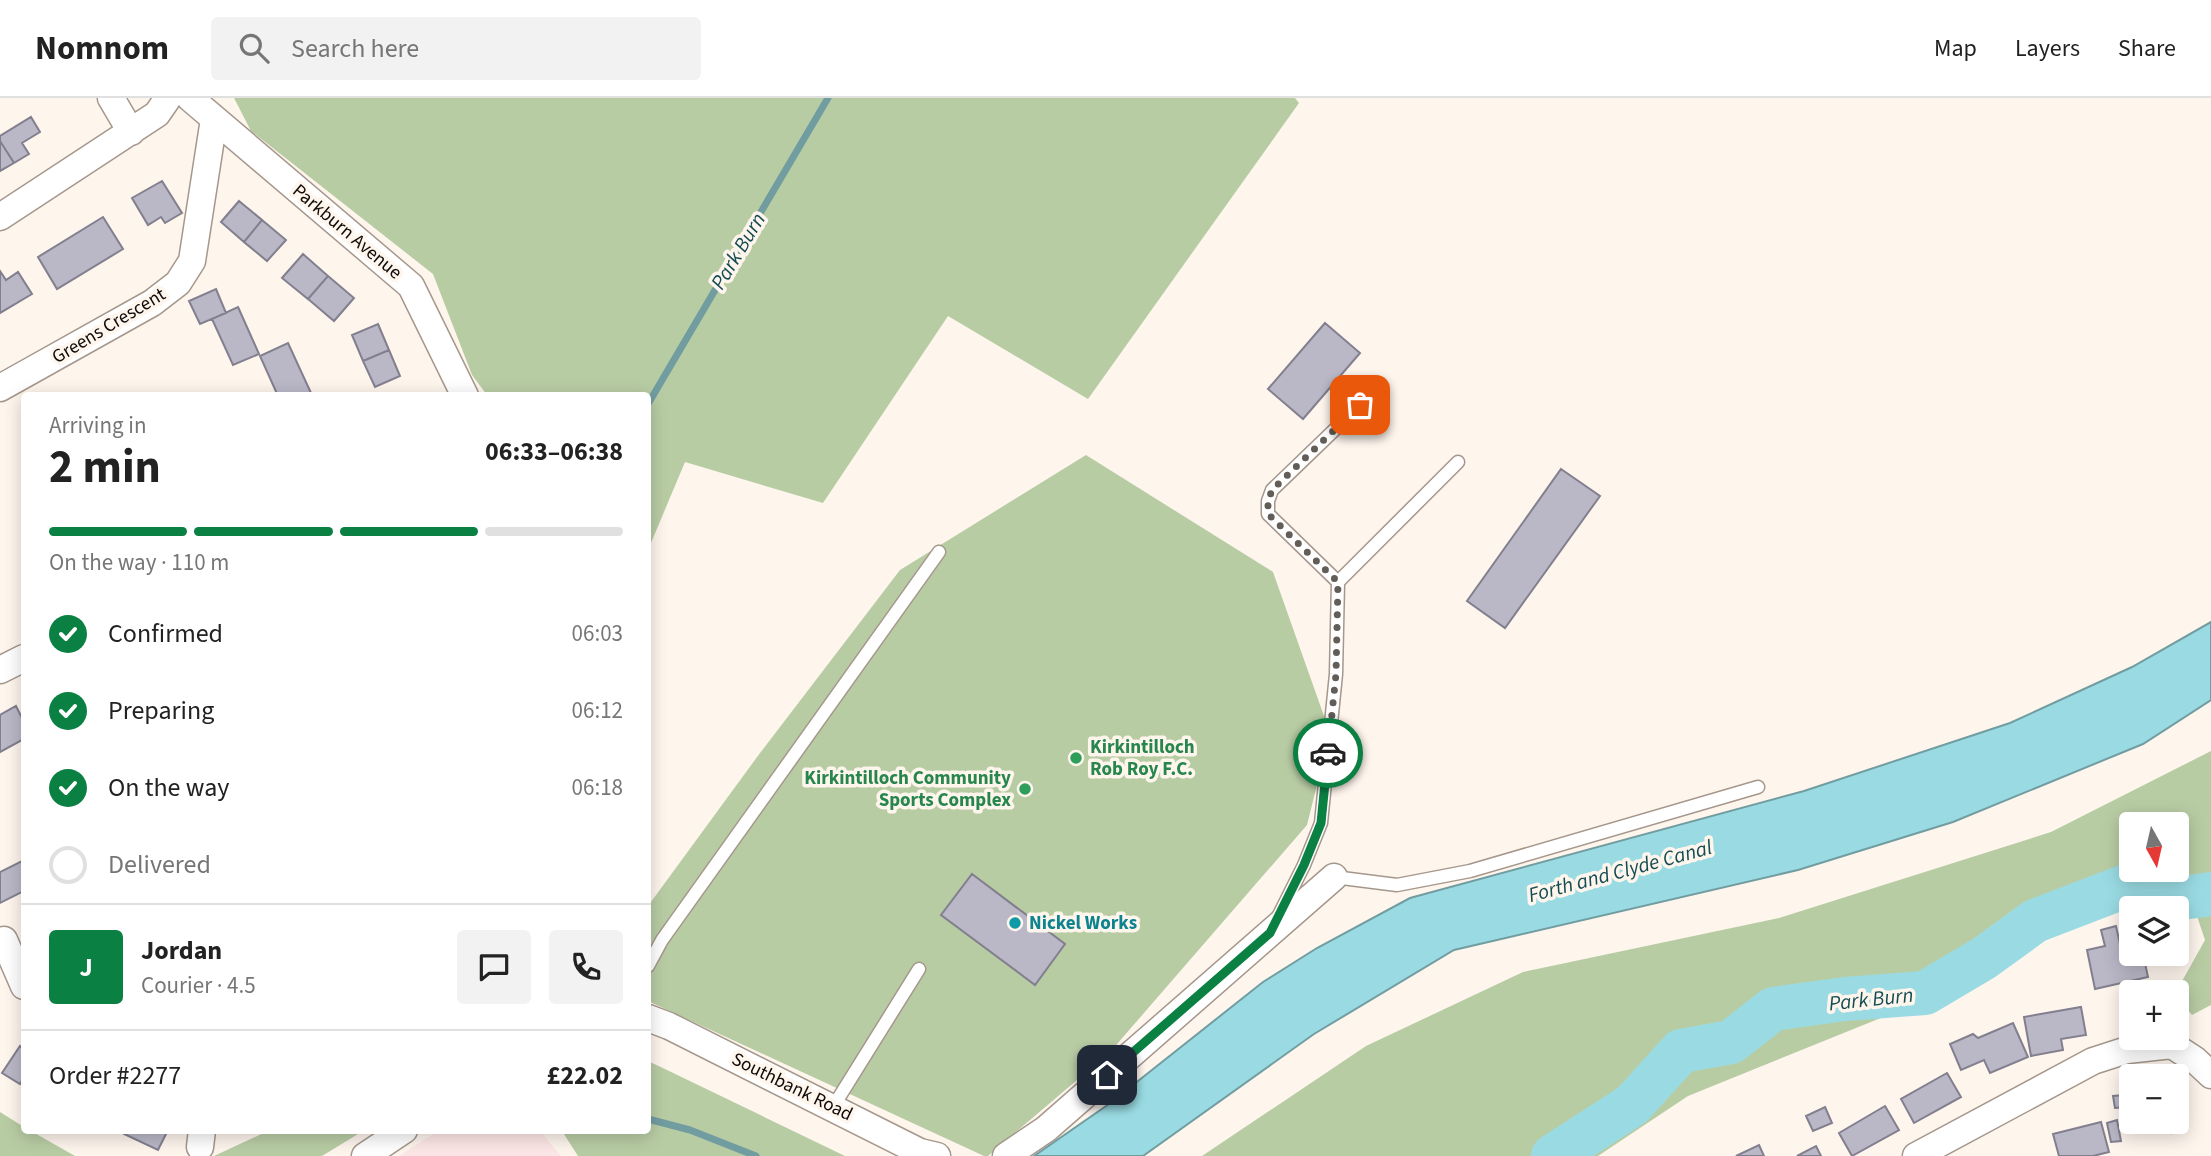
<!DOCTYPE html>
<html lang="en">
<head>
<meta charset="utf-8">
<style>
	body { margin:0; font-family:"Source Sans 3",sans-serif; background:#f2f2f2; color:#222; height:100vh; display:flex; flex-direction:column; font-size:26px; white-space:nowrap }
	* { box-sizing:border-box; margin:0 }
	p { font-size:23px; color:#767676 }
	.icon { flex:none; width:38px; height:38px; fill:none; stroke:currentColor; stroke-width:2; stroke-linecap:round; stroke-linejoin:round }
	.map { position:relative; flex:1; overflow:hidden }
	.panel { position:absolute; left:21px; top:294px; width:630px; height:742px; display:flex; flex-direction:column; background:#fff; border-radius:7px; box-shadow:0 4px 18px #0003 }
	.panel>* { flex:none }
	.needle { width:46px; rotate:172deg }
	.tools { position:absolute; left:2119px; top:714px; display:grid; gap:14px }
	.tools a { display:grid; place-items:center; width:70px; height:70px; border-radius:7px; background:#fff; box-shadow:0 4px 18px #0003; font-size:35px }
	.pin { position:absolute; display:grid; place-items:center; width:60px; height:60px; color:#fff; margin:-30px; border-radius:14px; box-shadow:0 4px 10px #0006 }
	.courier { position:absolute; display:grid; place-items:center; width:70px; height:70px; margin:-35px; border:5px solid #0b8043; border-radius:50%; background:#fff; color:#222; box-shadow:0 2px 9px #0007 }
	.headline em { font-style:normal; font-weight:700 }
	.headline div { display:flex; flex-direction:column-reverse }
	.headline { display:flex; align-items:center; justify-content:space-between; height:119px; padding:0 28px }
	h1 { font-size:46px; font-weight:700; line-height:52px }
	.bar { display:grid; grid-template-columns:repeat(4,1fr); gap:10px 7px; align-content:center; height:84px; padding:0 28px }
	.bar i { height:9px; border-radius:5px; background:#e0e0e0 }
	.bar .on { background:#0b8043 }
	.bar p { grid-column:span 4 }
	.line { display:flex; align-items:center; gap:18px; padding:0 28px; border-top:2px solid #e0e0e0 }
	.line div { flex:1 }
	.round { display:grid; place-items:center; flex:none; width:74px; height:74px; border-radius:7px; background:#f2f2f2 }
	ol { padding:0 28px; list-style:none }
	li { display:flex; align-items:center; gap:21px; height:77px }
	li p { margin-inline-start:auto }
	li .icon { padding:7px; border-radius:50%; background:#0b8043; color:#fff; stroke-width:4 }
	li:last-child { color:#767676 }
	li i { width:38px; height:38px; border:4px solid #e0e0e0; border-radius:50% }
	header { display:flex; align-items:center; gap:42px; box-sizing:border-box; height:98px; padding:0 35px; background:#fff; border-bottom:2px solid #e0e0e0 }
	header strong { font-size:33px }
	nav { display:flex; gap:38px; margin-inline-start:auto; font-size:24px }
	.search { width:490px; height:63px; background:#f2f2f2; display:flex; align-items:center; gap:18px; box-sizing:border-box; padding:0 24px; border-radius:7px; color:#767676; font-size:26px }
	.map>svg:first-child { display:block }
</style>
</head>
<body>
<header>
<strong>Nomnom</strong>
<div class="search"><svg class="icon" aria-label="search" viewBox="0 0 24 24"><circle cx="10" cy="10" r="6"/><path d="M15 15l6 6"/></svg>Search here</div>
<nav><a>Map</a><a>Layers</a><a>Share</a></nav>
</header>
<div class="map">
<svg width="2211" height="1058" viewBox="0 0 2211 1058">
	<rect width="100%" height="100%" fill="#fef5ed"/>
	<path fill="#fde7e6" d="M 438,1033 L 540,1033 L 561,1058 L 399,1058 Z"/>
	<path fill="#b8cca4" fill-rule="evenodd" d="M 234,0 L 1295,0 L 1299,5 L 1088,301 L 948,218 L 823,405 L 685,364 L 648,452 L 648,298 L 487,297 L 472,277 L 433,176 L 251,33 Z
		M 1086,357 L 1273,474 L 1330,635 L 1307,727 L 1111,953 L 988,1058 L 984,1058 L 648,903 L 648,808 L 760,655 L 900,472 Z
		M 2211,653 L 2211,907 L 2192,917 L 2177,899 L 2176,894 L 2205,842 L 2192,803 L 2178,807 L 2078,815 L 1987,877 L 1688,998 L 1598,1058 L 1202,1058 L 1366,948 L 1523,874 L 1779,820 L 2051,734 ZM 2177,726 L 2177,772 L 2132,772 L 2132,726 Z
		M 648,963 L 667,972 L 845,1058 L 578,1058 L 562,1033 L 648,1032 Z
		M 0,1014 L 24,1029 L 24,1032 L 31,1033 L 75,1058 L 0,1058 Z
		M 268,1033 L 268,1032 L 363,1033 L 322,1058 L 214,1058 Z"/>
	<path fill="#9adbe3" stroke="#719da1" stroke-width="2" d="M 2211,524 L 2211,602 L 2143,646 L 1953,724 L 1798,772 L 1454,852 L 1314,936 L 1143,1058 L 1034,1058 L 1109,1006 L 1263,884 L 1317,850 L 1410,800 L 1804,693 L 2010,625 L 2132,569 Z"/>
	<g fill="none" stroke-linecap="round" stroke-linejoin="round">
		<path stroke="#719da1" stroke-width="7" d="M 648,306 L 828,0
			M 648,1021 L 690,1032 L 756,1058"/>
		<path stroke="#9adbe3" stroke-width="44" d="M 1553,1058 L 1632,1007 L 1681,953 L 1731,944 L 1773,911 L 1845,901 L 1925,895 L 1984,860 L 2035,823 L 2126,788 L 2174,801 L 2211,796"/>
	</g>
	<path fill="#bab7c7" stroke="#827f8e" stroke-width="2" d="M 31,19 L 40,34 L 22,45 L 29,56 L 14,65 L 0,43 L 0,38 Z
		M 0,43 L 14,65 L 0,73 Z
		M 162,83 L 182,115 L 165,125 L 161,119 L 148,127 L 132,100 Z
		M 239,103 L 262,122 L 244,144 L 221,124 Z
		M 103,119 L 123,151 L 57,191 L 38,159 Z
		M 262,122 L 286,142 L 267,163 L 244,144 Z
		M 303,156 L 328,178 L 308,201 L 282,180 Z
		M 0,173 L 6,182 L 18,174 L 32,196 L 0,215 Z
		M 328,178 L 354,200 L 334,223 L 308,201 Z
		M 216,191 L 226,215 L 200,226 L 189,203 Z
		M 238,209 L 259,256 L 233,267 L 212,221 Z
		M 1325,225 L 1360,255 L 1303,321 L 1268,291 Z
		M 378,226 L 389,252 L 363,263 L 352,237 Z
		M 288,245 L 311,295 L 307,298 L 278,298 L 260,258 Z
		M 389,252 L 400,278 L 375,289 L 363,263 Z
		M 1561,371 L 1600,398 L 1505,530 L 1467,503 Z
		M 16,608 L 24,624 L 24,641 L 0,654 L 0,617 Z
		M 24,762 L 24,793 L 0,805 L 0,774 Z
		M 972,776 L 1065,846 L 1035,887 L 941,817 Z
		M 2116,828 L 2120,846 L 2132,843 L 2132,856 L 2143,856 L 2148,879 L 2095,891 L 2087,852 L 2105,848 L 2101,832 Z
		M 2081,909 L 2086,937 L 2061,941 L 2063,952 L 2031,958 L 2024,919 Z
		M 2013,925 L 2028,959 L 1990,975 L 1984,962 L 1961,972 L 1950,946 L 1973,936 L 1978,940 Z
		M 20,948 L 24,951 L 24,979 L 20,986 L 2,975 Z
		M 1947,975 L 1961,999 L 1914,1025 L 1901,1001 Z
		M 2125,997 L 2127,1009 L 2115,1010 L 2113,998 Z
		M 2177,1002 L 2187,1008 L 2171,1035 L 2153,1024 L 2177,1024 Z
		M 1885,1008 L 1899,1032 L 1852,1058 L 1839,1035 Z
		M 1825,1009 L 1832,1025 L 1813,1033 L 1806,1018 Z
		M 2117,1022 L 2121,1043 L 2111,1044 L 2107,1025 Z
		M 2101,1024 L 2109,1054 L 2093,1058 L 2059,1058 L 2053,1036 Z
		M 125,1032 L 168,1032 L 158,1052 L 124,1036 Z
		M 1759,1047 L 1764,1058 L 1736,1058 Z
		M 1816,1048 L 1821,1058 L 1797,1058 Z"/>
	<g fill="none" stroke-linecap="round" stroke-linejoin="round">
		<g stroke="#a5978c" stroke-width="15">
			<path id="lane" d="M 1338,484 L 1268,416 L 1268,403 L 1272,392 L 1378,290
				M 1334,779 L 1397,787 L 1470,773 L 1758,689
				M 1278,819 L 1304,767 L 1321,725 L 1336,576 L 1338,484 L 1458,364
				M 648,868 L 662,842 L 939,454
				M 833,1009 L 919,871"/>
		</g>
		<g stroke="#a5978c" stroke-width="29">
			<path id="street" d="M 111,0 L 131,34
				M 190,0 L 411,188 L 465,298
				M 0,119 L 157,16 L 168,0
				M 0,290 L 152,205 L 178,185 L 192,163 L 214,21
				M 0,572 L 24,560
				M 4,842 L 24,888
				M 648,920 L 669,928 L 920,1054 L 937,1058
				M 200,1049 L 202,1032
				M 365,1058 L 404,1032
				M 1006,1058 L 1046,1031 L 1334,779
				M 1916,1058 L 2093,963 L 2127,952 L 2172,947 L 2195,962 L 2211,977"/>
		</g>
		<use href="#lane" stroke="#fff" stroke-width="12"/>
		<use href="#street" stroke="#fff" stroke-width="26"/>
	</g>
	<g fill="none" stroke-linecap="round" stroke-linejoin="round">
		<path stroke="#635d58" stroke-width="7" stroke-dasharray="0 12.6" d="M 1328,655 L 1336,576 L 1338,484 L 1268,416 L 1268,403 L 1272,392 L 1360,307"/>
		<path stroke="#0b8043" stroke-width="9" d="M 1107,977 L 1270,835 L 1304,767 L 1321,725 L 1328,655"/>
	</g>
	<g fill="#2e9e5b" stroke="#fef5ed" stroke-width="2.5">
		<circle cx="1076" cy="660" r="7"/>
		<circle cx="1025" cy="691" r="7"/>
	</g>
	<circle fill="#0f9aa8" stroke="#fef5ed" stroke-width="2.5" cx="1015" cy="825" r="7"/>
	<g text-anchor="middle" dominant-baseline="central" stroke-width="7" stroke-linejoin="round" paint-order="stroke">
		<g font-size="19" fill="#100b08" stroke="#fef5ed">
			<text transform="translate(347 134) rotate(40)">Parkburn Avenue</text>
			<text transform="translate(109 228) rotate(-31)">Greens Crescent</text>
			<text transform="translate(792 989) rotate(26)">Southbank Road</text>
		</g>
		<g font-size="19" font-weight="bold" fill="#27864d" stroke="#fef5ed" text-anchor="start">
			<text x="1090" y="649">Kirkintilloch<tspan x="1090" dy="22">Rob Roy F.C.</tspan></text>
			<text x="1011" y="680" text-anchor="end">Kirkintilloch Community<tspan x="1011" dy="22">Sports Complex</tspan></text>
		</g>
		<g font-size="19" font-weight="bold" fill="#0d838f" stroke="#fef5ed" text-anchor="start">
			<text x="1029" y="825">Nickel Works</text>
		</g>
		<g font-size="21" font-style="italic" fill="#134c52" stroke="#fef5ed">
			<text transform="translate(738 153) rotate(-59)">Park Burn</text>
			<text transform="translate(1620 773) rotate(-15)">Forth and Clyde Canal</text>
			<text transform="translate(1871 901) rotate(-6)">Park Burn</text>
		</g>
	</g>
</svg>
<div class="tools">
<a><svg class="needle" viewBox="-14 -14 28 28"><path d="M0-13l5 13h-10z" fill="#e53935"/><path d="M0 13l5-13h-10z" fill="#767676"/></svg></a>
<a><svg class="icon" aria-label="layers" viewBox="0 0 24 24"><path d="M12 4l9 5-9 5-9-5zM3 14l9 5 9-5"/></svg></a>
<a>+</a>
<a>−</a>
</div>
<div class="pin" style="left:1360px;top:307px;background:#ea580c"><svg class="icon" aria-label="bag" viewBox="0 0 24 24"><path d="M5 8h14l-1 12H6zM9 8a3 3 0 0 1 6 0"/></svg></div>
<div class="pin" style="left:1107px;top:977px;background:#1f2937"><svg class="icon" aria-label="home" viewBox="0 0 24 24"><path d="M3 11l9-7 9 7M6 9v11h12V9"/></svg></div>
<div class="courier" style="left:1328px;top:655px"><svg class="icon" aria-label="car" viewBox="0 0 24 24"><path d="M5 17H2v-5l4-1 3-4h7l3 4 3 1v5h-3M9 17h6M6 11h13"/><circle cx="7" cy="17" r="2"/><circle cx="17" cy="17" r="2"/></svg></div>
<section class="panel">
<div class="headline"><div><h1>2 min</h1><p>Arriving in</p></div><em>06:33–06:38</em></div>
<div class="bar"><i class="on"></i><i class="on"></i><i class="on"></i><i></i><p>On the way · 110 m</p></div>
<ol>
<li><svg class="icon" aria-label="check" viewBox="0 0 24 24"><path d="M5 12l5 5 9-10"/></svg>Confirmed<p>06:03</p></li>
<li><svg class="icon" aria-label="check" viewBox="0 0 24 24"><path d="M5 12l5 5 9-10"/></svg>Preparing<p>06:12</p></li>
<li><svg class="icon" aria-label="check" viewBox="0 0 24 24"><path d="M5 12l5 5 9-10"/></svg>On the way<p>06:18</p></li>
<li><i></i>Delivered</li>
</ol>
<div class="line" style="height:126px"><b class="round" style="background:#0b8043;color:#fff">J</b><div><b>Jordan</b><p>Courier · 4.5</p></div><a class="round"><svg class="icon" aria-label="chat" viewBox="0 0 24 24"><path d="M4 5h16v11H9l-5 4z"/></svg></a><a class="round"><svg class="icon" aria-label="phone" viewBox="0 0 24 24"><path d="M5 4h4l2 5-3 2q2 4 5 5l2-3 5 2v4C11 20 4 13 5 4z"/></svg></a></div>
<div class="line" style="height:91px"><div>Order #2277</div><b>£22.02</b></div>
</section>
</div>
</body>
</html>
